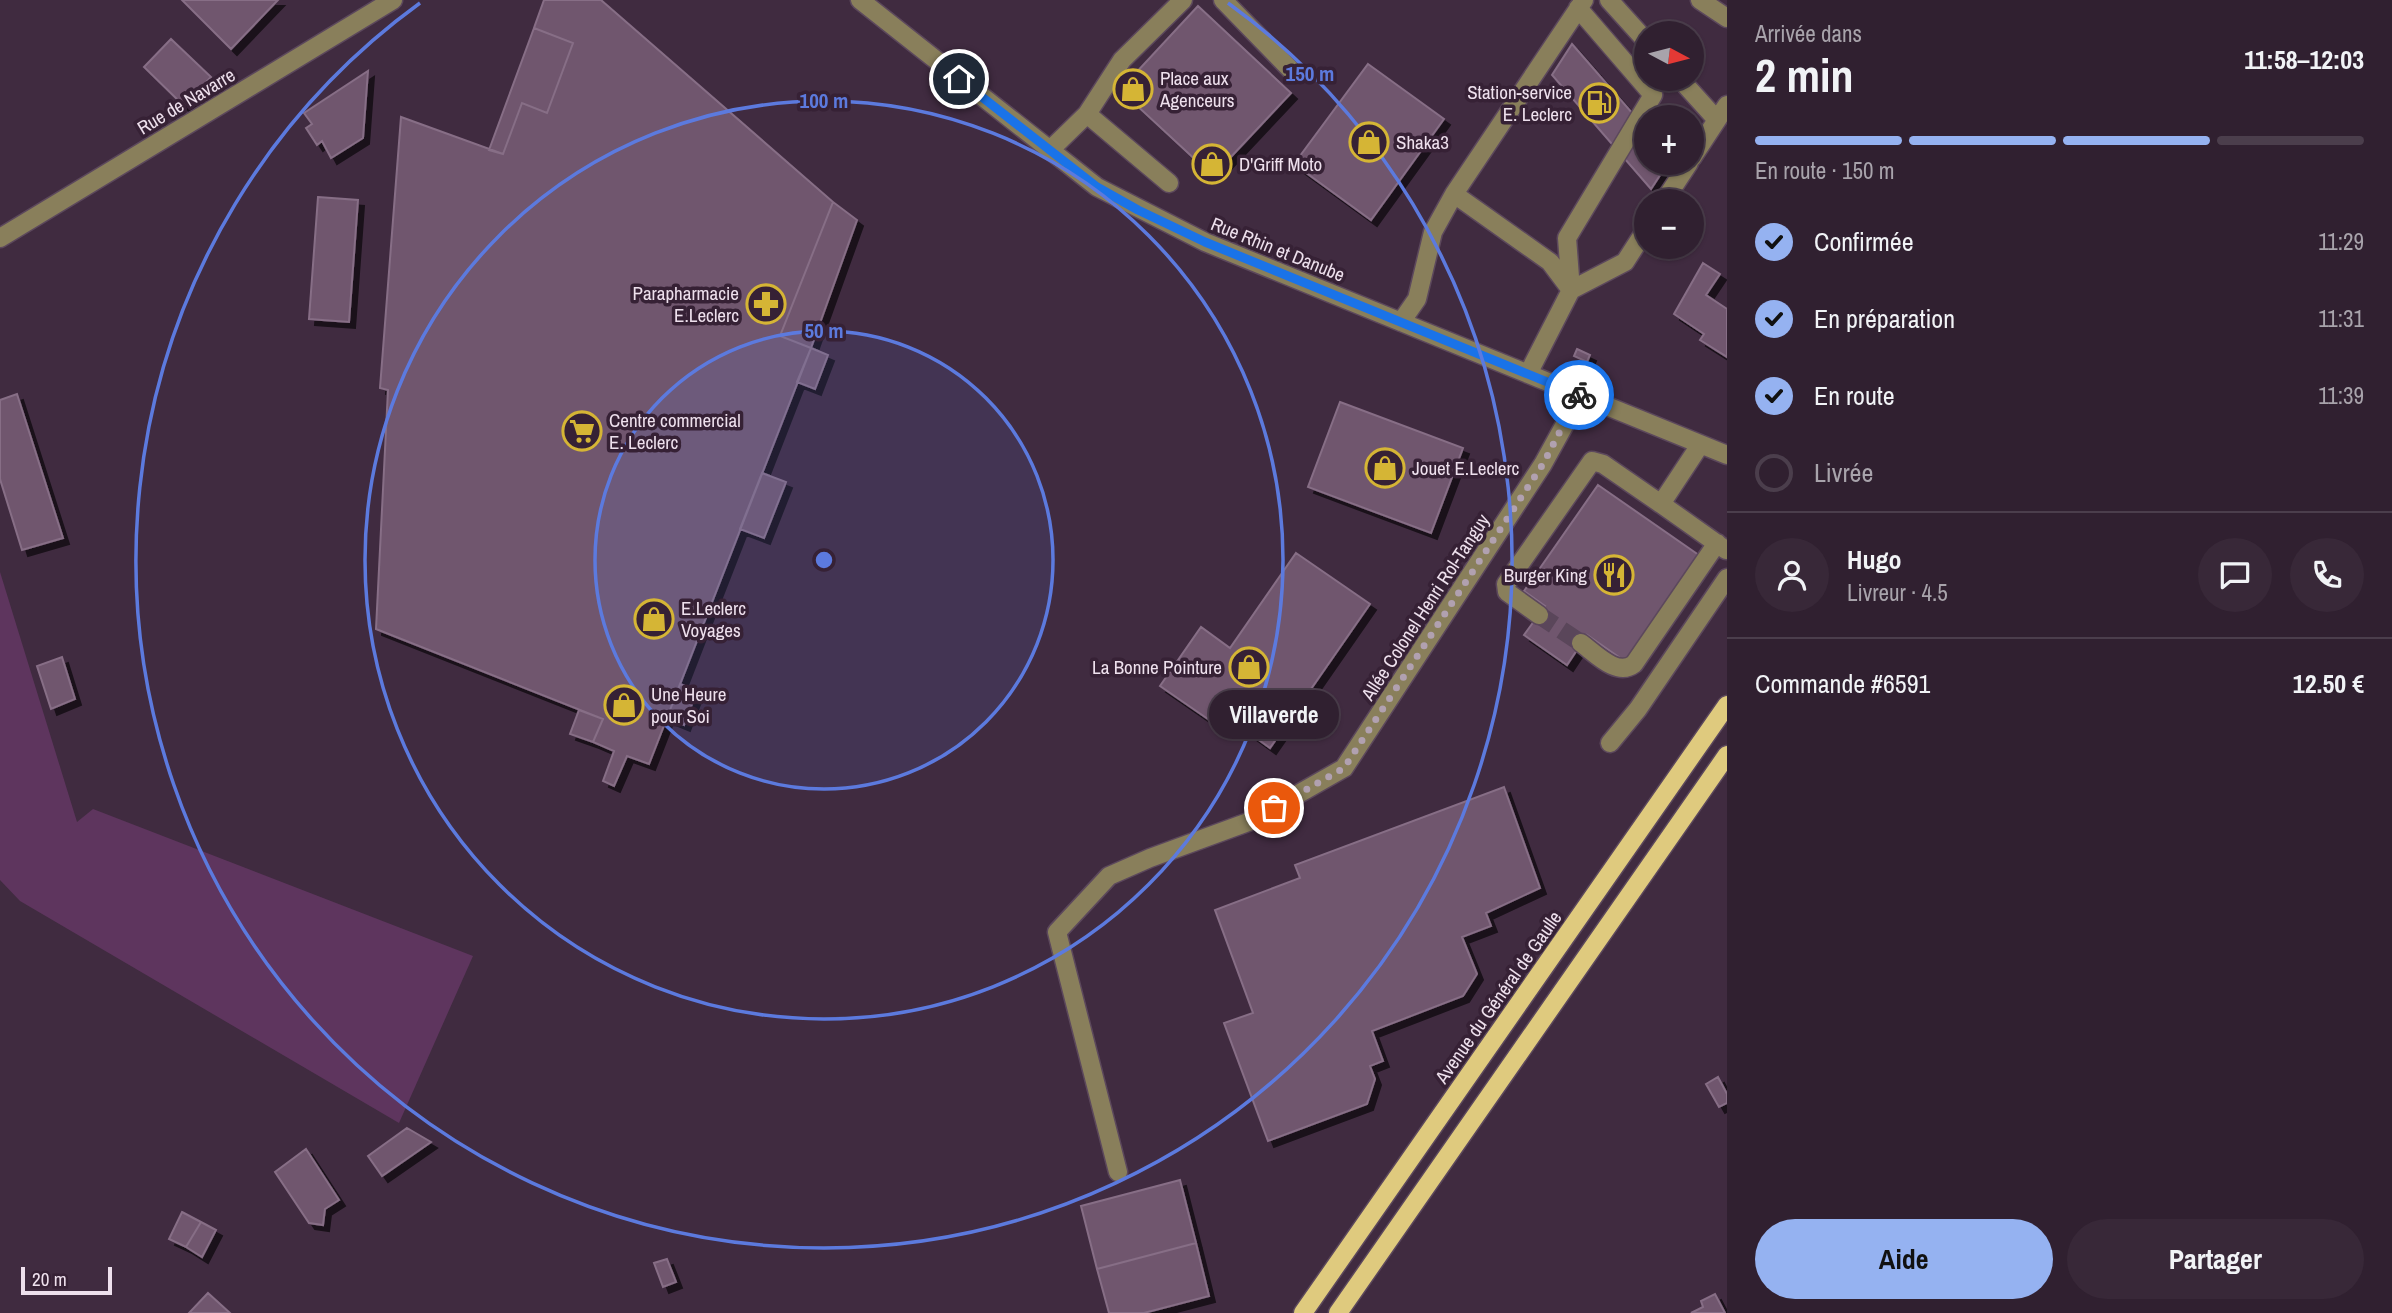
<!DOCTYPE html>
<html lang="fr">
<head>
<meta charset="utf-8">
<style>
	body { margin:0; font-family:"Archivo Narrow",sans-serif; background:#382838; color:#f1f3f6; height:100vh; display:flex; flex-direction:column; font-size:26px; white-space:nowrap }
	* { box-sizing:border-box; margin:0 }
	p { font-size:23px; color:#a8a3ab }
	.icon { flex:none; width:38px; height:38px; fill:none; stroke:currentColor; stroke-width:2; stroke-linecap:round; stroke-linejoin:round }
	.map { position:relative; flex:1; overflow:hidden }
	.details { display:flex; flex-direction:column; background:#302030; width:665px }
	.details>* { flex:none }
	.needle { width:46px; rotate:97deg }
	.fabs { position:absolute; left:1634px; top:21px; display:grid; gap:14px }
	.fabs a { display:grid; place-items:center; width:70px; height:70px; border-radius:50%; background:#302030; box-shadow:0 2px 5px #0004,0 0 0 2px #4b3e4c; font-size:35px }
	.scale { position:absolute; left:21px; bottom:18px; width:91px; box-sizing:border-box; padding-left:7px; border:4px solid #eee0ed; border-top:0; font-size:19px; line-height:24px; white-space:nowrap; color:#eee0ed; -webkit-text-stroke:5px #362135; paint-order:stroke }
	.pin { position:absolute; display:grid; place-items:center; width:60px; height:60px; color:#fff; margin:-30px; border:4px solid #fff; border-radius:50%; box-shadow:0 2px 7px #0007 }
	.courier { position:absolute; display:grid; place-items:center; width:70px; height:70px; margin:-35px; border:5px solid #1a73e8; border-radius:50%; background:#fff; color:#222; box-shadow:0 2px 9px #0007 }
	.bubble { position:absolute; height:49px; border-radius:24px; background:#302030; box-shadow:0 2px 5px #0004,0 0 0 2px #4b3e4c; font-size:23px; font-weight:700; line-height:49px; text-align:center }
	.headline em { font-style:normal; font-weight:700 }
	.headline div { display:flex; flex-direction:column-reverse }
	.headline { display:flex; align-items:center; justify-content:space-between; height:119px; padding:0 28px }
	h1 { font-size:46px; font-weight:700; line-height:52px }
	.bar { display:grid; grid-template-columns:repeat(4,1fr); gap:10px 7px; align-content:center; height:84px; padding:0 28px }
	.bar i { height:9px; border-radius:5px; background:#4b3e4c }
	.bar .active { background:#95b2f1 }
	.bar p { grid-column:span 4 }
	.line { display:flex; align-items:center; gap:18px; padding:0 28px; border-top:2px solid #4b3e4c }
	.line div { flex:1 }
	.round { display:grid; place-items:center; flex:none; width:74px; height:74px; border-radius:37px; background:#382838 }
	ol { padding:0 28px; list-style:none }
	li { display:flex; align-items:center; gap:21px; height:77px }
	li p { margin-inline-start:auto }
	li .icon { padding:7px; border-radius:50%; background:#95b2f1; color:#111; stroke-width:4 }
	li:last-child { color:#a8a3ab }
	li i { width:38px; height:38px; border:4px solid #4b3e4c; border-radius:50% }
	.cta { display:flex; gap:14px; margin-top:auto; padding:14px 28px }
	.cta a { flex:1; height:80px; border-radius:42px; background:#95b2f1; color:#111; font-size:28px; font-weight:700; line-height:80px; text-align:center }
	.cta a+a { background:#382838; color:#f1f3f6 }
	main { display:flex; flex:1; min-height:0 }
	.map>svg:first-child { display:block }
</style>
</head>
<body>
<main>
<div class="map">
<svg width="1727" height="1313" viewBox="0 0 1727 1313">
	<defs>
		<filter id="shadow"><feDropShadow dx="6" dy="6" stdDeviation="0" flood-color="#0009"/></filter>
	</defs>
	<rect width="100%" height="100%" fill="#402b40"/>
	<path fill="#5e355e" d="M 0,572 L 77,822 L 93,809 L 473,956 L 399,1123 L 20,901 L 0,880 Z"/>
	<path fill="#6f576e" stroke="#876e86" stroke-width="2" filter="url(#shadow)" d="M 182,0 L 278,0 L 231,49 Z
		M 544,0 L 601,0 L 833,202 L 780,336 L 811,348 L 649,764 L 627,756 L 614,786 L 603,781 L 614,751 L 593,742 L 603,719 L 376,629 L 388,390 L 380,388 L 401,117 L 503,154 L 522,103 L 547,113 L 573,43 L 534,28 Z
		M 1198,6 L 1291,93 L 1213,176 L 1120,90 Z
		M 534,28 L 573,43 L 547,113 L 522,103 L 503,154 L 489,150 Z
		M 171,39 L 211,77 L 184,106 L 144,67 Z
		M 1572,44 L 1647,130 L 1647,163 L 1668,163 L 1651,189 L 1552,75 Z
		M 1368,64 L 1444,119 L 1371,220 L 1294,164 Z
		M 368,71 L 363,138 L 331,158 L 322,141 L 317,145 L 306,128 L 312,124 L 304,113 Z
		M 318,197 L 358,200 L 349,322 L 309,319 Z
		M 833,202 L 857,220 L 811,348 L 780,336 Z
		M 1703,263 L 1720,274 L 1706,295 L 1727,309 L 1727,357 L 1700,340 L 1704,334 L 1674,314 Z
		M 811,348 L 828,355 L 815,389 L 797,382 Z
		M 1577,349 L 1590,355 L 1587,362 L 1574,356 Z
		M 17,394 L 63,538 L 22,550 L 0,479 L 0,400 Z
		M 1340,402 L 1463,448 L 1431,533 L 1308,487 Z
		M 762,473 L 786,482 L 764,538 L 740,529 Z
		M 1598,485 L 1703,558 L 1629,664 L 1587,635 L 1567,665 L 1524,635 L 1545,606 L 1524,591 Z
		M 1296,553 L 1370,604 L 1270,748 L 1234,722 L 1218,726 L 1160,686 L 1201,627 L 1230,648 Z
		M 62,657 L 75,699 L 51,709 L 37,666 Z
		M 680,684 L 697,691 L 684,725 L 667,718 Z
		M 579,710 L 603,719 L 593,742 L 570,734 Z
		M 1504,787 L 1540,888 L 1486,913 L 1491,926 L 1462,937 L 1477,974 L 1463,996 L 1372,1031 L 1383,1061 L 1370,1066 L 1375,1079 L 1367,1104 L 1268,1141 L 1224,1023 L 1253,1013 L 1215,910 L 1300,878 L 1295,865 Z
		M 1718,1077 L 1727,1094 L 1727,1103 L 1719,1107 L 1706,1084 Z
		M 407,1128 L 431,1142 L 382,1176 L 368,1156 Z
		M 306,1149 L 339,1200 L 325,1209 L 323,1225 L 309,1223 L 275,1172 Z
		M 1180,1180 L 1196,1243 L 1097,1269 L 1081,1206 Z
		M 182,1212 L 201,1222 L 186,1247 L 169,1239 Z
		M 201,1222 L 216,1230 L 202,1257 L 186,1247 Z
		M 1196,1243 L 1209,1296 L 1144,1313 L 1109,1313 L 1097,1269 Z
		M 667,1259 L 676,1282 L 663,1287 L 654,1263 Z
		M 208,1293 L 230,1313 L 189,1313 Z
		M 1715,1294 L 1725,1313 L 1691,1313 L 1703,1307 L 1701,1301 Z"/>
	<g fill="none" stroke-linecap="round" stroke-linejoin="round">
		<path stroke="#5a465a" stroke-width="18" stroke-dasharray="18 9" stroke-linecap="butt" d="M 1539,615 L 1581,643"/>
		<g stroke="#5c485c" stroke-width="21">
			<path id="minor" d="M 860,0 L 1097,187 L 1205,242 L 1727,455
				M 1223,0 L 1294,73
				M 1609,0 L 1647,42
				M 1700,0 L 1727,18
				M 1680,79 L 1717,120 L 1692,158
				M 1087,114 L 1122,60 L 1183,0
				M 1717,120 L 1727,105
				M 1050,150 L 1087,114 L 1169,183
				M 1454,194 L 1550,262 L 1571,290
				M 1664,201 L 1689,163
				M 0,238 L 393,0
				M 1571,290 L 1567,238 L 1653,95 L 1578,8
				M 1401,322 L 1417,299 L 1433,232 L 1454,194 L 1584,0
				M 1528,374 L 1571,290 L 1625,262 L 1647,228
				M 1700,445 L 1661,504 L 1726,550
				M 1539,615 L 1507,592 L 1506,584 L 1592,461 L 1603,464 L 1661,504
				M 1581,643 C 1596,654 1617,677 1634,664 L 1717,543
				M 1610,743 L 1638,709 L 1727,578
				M 1118,1172 L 1057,932 L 1109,876 L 1150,858 L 1251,821 L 1344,768 L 1543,464 L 1581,395"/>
		</g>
		<g stroke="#5c485c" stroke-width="21">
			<path id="major" d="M 1303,1313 L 1727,705
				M 1338,1313 L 1727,755"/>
		</g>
		<use href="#minor" stroke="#897f5b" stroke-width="18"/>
		<use href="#major" stroke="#dfca7e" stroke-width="18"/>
	</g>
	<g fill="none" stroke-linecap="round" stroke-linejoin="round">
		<path stroke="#b1a1b0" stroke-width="7" stroke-dasharray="0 12.6" d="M 1274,808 L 1344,768 L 1543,464 L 1579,395"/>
		<path stroke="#1a73e8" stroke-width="9" d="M 959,79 L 1097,187 L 1138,210 L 1205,242 L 1579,395"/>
	</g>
	<circle cx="824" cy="560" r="229" fill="#5c7ade" fill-opacity=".12"/>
	<g fill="none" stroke="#5c7ade" stroke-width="3.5">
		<circle cx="824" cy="560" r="229"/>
		<circle cx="824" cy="560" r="459"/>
		<path d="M1228 3A688 688 0 1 1 420 3"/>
	</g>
	<defs>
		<g id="shop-ring" transform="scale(2.0125)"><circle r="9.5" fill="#362135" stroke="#d5b535" stroke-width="1.5"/><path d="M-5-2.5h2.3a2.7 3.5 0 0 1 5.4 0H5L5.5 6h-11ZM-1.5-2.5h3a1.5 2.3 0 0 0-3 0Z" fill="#d5b535"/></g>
		<g id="fuel-ring" transform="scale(2.0125)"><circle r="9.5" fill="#362135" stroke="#d5b535" stroke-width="1.5"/><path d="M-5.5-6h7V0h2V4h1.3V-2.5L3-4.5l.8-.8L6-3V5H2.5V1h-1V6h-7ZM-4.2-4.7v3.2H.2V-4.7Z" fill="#d5b535"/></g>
		<g id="pharmacy-ring" transform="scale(2.0125)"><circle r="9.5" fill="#362135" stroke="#d5b535" stroke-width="1.5"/><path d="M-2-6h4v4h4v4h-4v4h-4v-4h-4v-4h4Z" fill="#d5b535"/></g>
		<g id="supermarket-ring" transform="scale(2.0125)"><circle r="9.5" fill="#362135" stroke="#d5b535" stroke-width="1.5"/><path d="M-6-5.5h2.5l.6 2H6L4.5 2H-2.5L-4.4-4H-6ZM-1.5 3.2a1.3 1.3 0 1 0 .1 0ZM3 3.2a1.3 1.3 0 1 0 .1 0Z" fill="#d5b535"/></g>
		<g id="restaurant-ring" transform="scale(2.0125)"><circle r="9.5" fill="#362135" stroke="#d5b535" stroke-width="1.5"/><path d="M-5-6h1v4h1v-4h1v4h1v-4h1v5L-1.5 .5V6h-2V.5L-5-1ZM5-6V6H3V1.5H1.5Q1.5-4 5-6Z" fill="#d5b535"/></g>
	</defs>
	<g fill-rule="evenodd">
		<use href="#shop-ring" x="1133" y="89"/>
		<use href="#fuel-ring" x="1599" y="103"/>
		<use href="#shop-ring" x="1369" y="142"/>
		<use href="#shop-ring" x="1212" y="164"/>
		<use href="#pharmacy-ring" x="766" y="304"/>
		<use href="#supermarket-ring" x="582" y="431"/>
		<use href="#shop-ring" x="1385" y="468"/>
		<use href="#restaurant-ring" x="1614" y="575"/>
		<use href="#shop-ring" x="654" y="619"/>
		<use href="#shop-ring" x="1249" y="667"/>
		<use href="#shop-ring" x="624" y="705"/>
	</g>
	<g text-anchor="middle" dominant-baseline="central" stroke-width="7" stroke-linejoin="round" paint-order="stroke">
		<g font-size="19" fill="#eee0ed" stroke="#362135" text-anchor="start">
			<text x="1160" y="78">Place aux<tspan x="1160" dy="22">Agenceurs</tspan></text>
			<text x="1572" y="92" text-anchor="end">Station-service<tspan x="1572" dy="22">E. Leclerc</tspan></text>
			<text x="1396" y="142">Shaka3</text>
			<text x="1239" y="164">D'Griff Moto</text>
			<text x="739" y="293" text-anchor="end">Parapharmacie<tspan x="739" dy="22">E.Leclerc</tspan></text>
			<text x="609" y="420">Centre commercial<tspan x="609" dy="22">E. Leclerc</tspan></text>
			<text x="1412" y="468">Jouet E.Leclerc</text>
			<text x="1587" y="575" text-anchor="end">Burger King</text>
			<text x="681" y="608">E.Leclerc<tspan x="681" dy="22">Voyages</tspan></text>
			<text x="1222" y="667" text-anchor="end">La Bonne Pointure</text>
			<text x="651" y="694">Une Heure<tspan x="651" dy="22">pour Soi</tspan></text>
		</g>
		<g font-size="19" fill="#eee0ed" stroke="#362135">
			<text transform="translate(186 101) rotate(-31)">Rue de Navarre</text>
			<text transform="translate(1278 249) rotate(22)">Rue Rhin et Danube</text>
			<text transform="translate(1425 607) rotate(-57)">Allée Colonel Henri Rol-Tanguy</text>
			<text transform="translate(1498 997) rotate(-55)">Avenue du Général de Gaulle</text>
		</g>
	</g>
	<circle cx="824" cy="560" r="10" fill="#5c7ade" stroke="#362135" stroke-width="3.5"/>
	<g font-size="21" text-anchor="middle" font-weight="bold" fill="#5c7ade" stroke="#362135" stroke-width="7" stroke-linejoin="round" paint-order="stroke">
		<text x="1310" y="81">150 m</text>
		<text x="824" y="108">100 m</text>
		<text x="824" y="338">50 m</text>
	</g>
</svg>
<div class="fabs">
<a><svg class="needle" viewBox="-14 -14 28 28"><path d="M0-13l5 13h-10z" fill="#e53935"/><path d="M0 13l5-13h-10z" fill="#a8a3ab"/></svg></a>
<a>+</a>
<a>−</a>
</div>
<div class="scale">20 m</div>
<div class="pin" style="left:1274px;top:808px;background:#ea580c"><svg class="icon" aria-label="bag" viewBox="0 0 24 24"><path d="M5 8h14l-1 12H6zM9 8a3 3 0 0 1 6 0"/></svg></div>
<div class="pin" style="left:959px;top:79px;background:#1f2937"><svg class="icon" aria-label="home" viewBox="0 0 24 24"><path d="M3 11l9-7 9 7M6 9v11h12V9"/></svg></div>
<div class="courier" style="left:1579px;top:395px"><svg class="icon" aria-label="bike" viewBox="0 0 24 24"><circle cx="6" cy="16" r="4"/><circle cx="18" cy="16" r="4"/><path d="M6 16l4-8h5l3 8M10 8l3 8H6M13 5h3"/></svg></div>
<div class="bubble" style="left:1209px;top:690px;width:130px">Villaverde</div>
</div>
<section class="details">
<div class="headline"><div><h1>2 min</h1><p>Arrivée dans</p></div><em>11:58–12:03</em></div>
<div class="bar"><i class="active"></i><i class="active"></i><i class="active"></i><i></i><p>En route · 150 m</p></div>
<ol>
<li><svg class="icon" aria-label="check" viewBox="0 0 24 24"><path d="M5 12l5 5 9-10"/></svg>Confirmée<p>11:29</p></li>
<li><svg class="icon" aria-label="check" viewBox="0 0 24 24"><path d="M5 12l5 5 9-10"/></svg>En préparation<p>11:31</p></li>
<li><svg class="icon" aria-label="check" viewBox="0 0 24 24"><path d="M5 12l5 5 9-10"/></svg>En route<p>11:39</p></li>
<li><i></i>Livrée</li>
</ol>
<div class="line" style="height:126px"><a class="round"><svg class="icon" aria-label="person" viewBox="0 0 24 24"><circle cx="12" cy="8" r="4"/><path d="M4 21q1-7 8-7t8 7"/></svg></a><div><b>Hugo</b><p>Livreur · 4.5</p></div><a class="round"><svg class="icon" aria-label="chat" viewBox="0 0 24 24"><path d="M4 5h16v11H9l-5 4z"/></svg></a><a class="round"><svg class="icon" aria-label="phone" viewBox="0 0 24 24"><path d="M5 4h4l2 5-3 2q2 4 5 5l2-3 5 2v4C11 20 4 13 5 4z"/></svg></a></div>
<div class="line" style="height:91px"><div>Commande #6591</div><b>12.50 €</b></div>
<div class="cta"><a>Aide</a><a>Partager</a></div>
</section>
</main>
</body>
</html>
